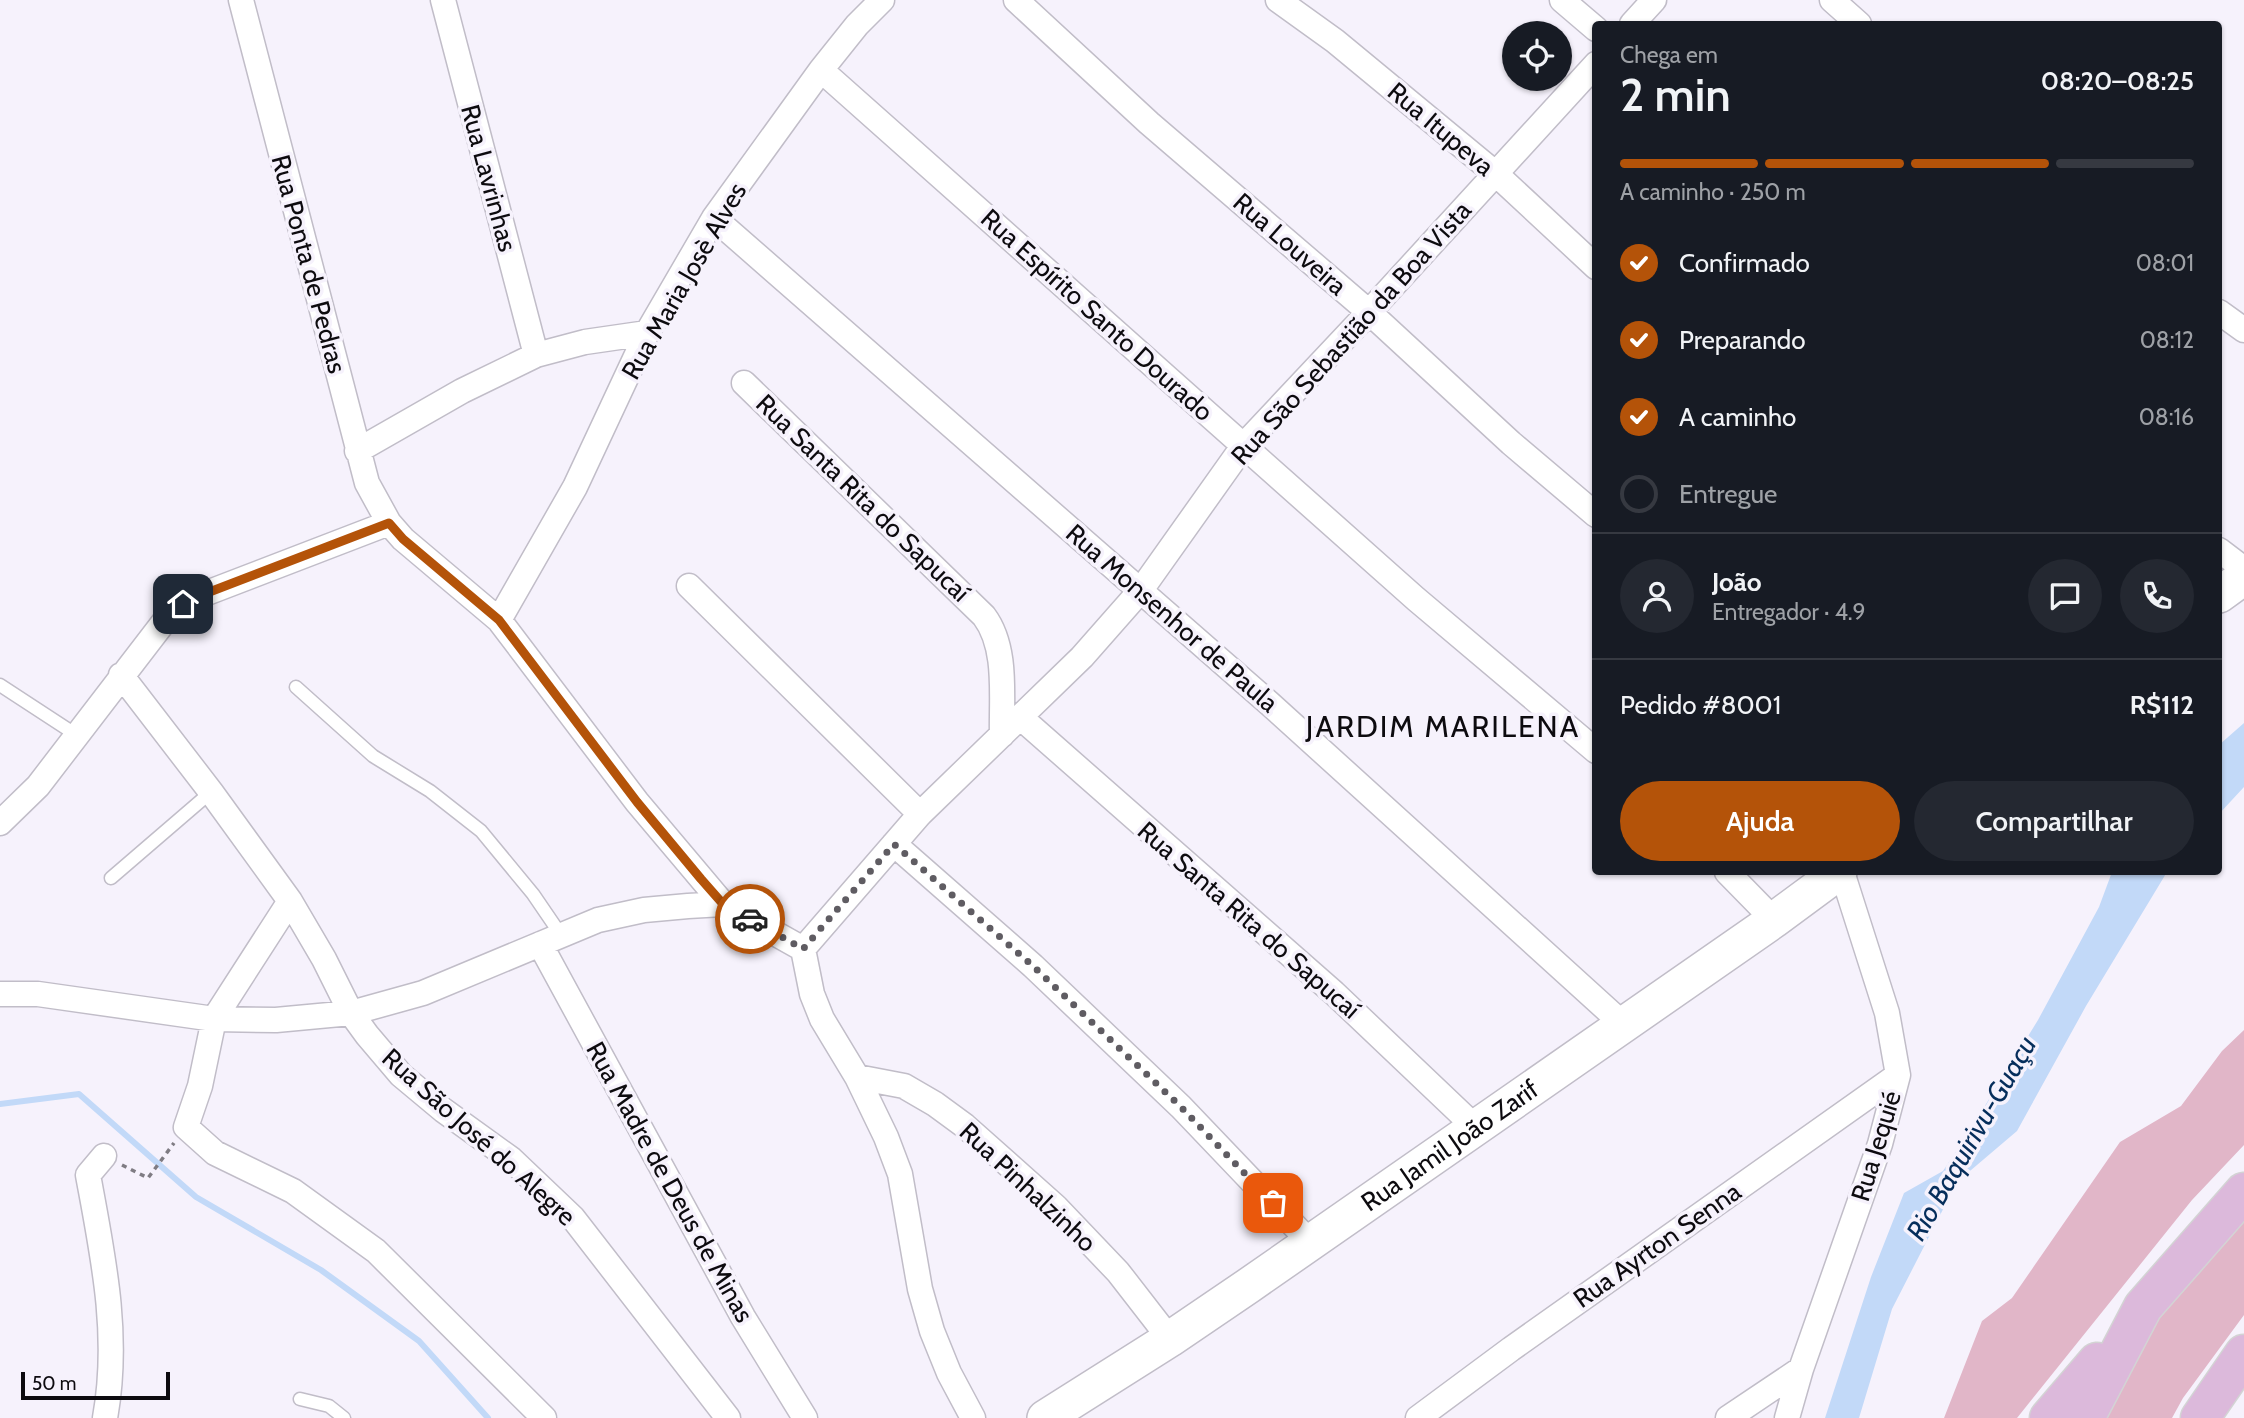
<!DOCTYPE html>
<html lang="pt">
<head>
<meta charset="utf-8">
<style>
	body { margin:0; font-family:Cabin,sans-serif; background:#242831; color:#f1f3f6; height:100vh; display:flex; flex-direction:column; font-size:26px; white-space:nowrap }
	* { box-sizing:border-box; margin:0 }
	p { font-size:23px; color:#9ea1a6 }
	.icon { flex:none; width:38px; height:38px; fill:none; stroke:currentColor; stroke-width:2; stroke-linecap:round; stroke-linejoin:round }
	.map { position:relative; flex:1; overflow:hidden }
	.panel { position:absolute; left:1592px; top:21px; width:630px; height:854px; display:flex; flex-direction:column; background:#171b24; border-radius:7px; box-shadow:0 2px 5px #0004 }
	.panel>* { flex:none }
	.buttons { position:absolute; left:1502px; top:21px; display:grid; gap:14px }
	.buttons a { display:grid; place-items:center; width:70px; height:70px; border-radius:50%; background:#171b24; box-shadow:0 2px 5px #0004; font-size:35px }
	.scale { position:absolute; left:21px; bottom:18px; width:149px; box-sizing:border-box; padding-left:7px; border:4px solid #0d0b0f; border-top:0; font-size:19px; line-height:24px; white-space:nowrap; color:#0d0b0f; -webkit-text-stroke:5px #f6f2fc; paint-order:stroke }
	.pin { position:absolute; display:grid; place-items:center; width:60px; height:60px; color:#fff; margin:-30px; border-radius:14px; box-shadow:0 4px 10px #0006 }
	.courier { position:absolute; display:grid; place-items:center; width:70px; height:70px; margin:-35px; border:5px solid #b45309; border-radius:50%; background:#fff; color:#222; box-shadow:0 2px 9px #0007 }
	.summary em { font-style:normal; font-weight:600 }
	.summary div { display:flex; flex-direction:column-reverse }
	.summary { display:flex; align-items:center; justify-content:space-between; height:119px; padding:0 28px }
	h1 { font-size:46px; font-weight:600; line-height:52px }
	.bar { display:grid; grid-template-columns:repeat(4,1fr); gap:10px 7px; align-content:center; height:84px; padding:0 28px }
	.bar i { height:9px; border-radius:5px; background:#363941 }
	.bar .current { background:#b45309 }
	.bar p { grid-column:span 4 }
	.line { display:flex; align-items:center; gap:18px; padding:0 28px; border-top:2px solid #363941 }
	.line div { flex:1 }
	.round { display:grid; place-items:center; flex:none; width:74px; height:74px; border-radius:37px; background:#242831 }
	ol { padding:0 28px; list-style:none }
	li { display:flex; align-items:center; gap:21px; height:77px }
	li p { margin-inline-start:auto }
	li .icon { padding:7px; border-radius:50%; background:#b45309; color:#fff; stroke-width:4 }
	li:last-child { color:#9ea1a6 }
	li i { width:38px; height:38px; border:4px solid #363941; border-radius:50% }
	.cta { display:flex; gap:14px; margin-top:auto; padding:14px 28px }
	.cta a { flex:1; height:80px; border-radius:42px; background:#b45309; color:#fff; font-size:28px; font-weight:600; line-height:80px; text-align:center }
	.cta a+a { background:#242831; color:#f1f3f6 }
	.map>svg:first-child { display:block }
</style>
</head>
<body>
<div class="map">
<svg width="2244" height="1418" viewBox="0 0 2244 1418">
	<rect width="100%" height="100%" fill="#f6f2fc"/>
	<path fill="#e1b6c8" d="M 2244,1030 L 2244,1145 L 2192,1200 L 2017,1418 L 1944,1418 L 1982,1321 L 2012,1298 L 2120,1142 L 2181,1106 L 2222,1051 Z
		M 2244,1208 L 2244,1315 L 2183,1398 L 2172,1418 L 2099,1418 L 2159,1313 Z"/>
	<path fill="#c2d9f8" d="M 2244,723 L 2244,787 L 2219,814 L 2219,745 Z
		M 2112,872 L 2167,872 L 2086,1006 L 2017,1131 L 1957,1182 L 1892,1309 L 1859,1418 L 1825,1418 L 1871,1277 L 1904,1193 L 1943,1171 L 1965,1138 L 2038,1020 L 2099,907 Z"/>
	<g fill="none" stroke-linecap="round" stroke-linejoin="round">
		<path stroke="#c2d9f8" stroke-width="6" d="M 0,1104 L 79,1094 L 196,1197 L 321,1270 L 419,1341 L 488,1418"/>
		<g stroke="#c1bdc8" stroke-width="15">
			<path id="lane" d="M 0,685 L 78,736
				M 296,687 L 373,756 L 430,791 L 481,831 L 533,894 L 561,935
				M 111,878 L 211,792
				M 300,1399 L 329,1406 L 344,1418"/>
		</g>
		<g stroke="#c1bdc8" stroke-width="27">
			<path id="street" d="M 241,0 L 367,483 L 389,523 L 403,539 L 499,620 L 637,802 L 723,904
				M 443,0 L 536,355
				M 1016,0 L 1149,123 L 1369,312 L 1511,443 L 1596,515
				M 1278,0 L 1335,41 L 1496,174 L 1596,267
				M 1562,0 L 1596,29
				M 1832,0 L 1859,24
				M 1632,24 L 1654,0
				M 821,70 L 1416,599 L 1596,751
				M 714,218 L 1270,704 L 1624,1025
				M 2219,312 L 2244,330
				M 744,383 L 984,616 C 1008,648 1001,697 1002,735
				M 357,451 L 462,391 L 536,355 L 585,342 L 647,333
				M 2219,550 L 2244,569
				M 689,586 L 920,814
				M 499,620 L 575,487 L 647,333 L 714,218 L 821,70 L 857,25 L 882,0
				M 121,675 L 211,792 L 290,901 L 324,959 L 351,1013 L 367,1035 L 401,1075 L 443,1110 L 511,1159 L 573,1218 L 728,1418
				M 1020,717 L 1334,993 L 1475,1127
				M 0,823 L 38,786 L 170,614 L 199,596 L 389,523
				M 894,844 L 1033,966 L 1181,1107 L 1309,1241
				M 1727,872 L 1774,920
				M 290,901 L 214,1019 L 200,1086 L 186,1127 L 215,1153 L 293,1191 L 376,1251 L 544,1418
				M 540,944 L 743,1317 L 805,1418
				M 803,949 L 920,814 L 1082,657 L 1141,590 L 1244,445 L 1369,312 L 1596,64
				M 803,949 L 812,994 L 822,1019 L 857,1077 L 886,1137 L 900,1174 L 920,1289 L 932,1331 L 949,1373 L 973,1418
				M 0,994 L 38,994 L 214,1019 L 276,1020 L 351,1013 L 423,993 L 598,920 L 644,910 L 688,906 L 723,904 L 803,949
				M 857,1077 L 904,1086 L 935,1104 L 965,1126 L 1056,1207 L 1118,1272 L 1170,1339
				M 104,1156 L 88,1175 C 103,1256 120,1335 105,1418
				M 1418,1418 L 1511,1349 L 1898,1075
				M 1728,1418 L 1801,1369
				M 1787,1418 L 1801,1369 L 1880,1144 L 1898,1075 L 1887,1013 L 1842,872"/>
		</g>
		<g stroke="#c1bdc8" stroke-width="38">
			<g id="secondary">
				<path d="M 2219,595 L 2244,577"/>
				<path id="s1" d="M 1045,1418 L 1170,1339 L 1248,1286 L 1774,920 L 1839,872"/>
			</g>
		</g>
		<g stroke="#d3d3d4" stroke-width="41">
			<path id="primary" d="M 2049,1418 L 2097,1362
				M 2085,1418 L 2143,1307 L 2244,1192
				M 2200,1418 L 2244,1354"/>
		</g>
		<path stroke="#7f7c83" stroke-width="3.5" stroke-dasharray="5 5" stroke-linecap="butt" d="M 122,1165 L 148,1178 L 174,1143"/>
		<use href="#lane" stroke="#fff" stroke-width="12"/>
		<use href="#street" stroke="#fff" stroke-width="24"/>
		<use href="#secondary" stroke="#fff" stroke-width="35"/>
		<use href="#primary" stroke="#dcb9db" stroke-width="38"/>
	</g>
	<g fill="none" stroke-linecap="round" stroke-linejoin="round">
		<path stroke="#5f5c62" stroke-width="7" stroke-dasharray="0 12.6" d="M 750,919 L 803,949 L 894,844 L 1033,966 L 1181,1107 L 1273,1203"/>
		<path stroke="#b45309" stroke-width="9" d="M 183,604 L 199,596 L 389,523 L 403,539 L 499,620 L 637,802 L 701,879 L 723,904 L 750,919"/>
	</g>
	<g text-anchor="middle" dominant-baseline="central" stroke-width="7" stroke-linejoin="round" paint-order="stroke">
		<g font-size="26" fill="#0d0b0f" stroke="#f6f2fc">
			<text transform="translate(1441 129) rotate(40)">Rua Itupeva</text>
			<text transform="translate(489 178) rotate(75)">Rua Lavrinhas</text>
			<text transform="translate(1290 244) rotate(41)">Rua Louveira</text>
			<text transform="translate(309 264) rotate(75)">Rua Ponta de Pedras</text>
			<text transform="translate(684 281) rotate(-60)">Rua Maria Josè Alves</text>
			<text transform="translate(1097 315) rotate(42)">Rua Espírito Santo Dourado</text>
			<text transform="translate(1351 333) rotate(-48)">Rua São Sebastião da Boa Vista</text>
			<text transform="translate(863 498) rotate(44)">Rua Santa Rita do Sapucaí</text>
			<text transform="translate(1172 618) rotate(41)">Rua Monsenhor de Paula</text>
			<text transform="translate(1249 920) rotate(41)">Rua Santa Rita do Sapucaí</text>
			<text transform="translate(479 1137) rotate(42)">Rua São José do Alegre</text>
			<text stroke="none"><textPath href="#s1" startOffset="488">Rua Jamil João Zarif</textPath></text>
			<text transform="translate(1876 1146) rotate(-73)">Rua Jequié</text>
			<text transform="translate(670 1182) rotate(61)">Rua Madre de Deus de Minas</text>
			<text transform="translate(1028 1187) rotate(43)">Rua Pinhalzinho</text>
			<text transform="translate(1657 1245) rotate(-35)">Rua Ayrton Senna</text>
		</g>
		<g font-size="28" font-style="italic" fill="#062e5b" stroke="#f6f2fc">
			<text transform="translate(1971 1138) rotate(-60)">Rio Baquirivu-Guaçu</text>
		</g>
		<g font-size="30" letter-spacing="2" fill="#0d0b0f" stroke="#f6f2fc">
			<text x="1443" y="726">JARDIM MARILENA</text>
		</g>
	</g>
</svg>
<div class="buttons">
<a><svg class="icon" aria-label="locate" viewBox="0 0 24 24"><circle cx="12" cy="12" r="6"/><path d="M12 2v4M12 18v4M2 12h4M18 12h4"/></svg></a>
</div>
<div class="scale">50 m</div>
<div class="pin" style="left:1273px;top:1203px;background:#ea580c"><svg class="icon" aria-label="bag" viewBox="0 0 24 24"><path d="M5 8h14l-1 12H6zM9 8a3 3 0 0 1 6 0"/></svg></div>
<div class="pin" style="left:183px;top:604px;background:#1f2937"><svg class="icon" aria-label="home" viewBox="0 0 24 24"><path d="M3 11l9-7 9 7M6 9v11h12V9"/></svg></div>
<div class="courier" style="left:750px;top:919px"><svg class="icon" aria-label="car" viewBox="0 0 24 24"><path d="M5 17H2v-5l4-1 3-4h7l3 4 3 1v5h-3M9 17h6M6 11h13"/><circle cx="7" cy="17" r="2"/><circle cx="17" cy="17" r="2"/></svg></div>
<section class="panel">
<div class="summary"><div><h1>2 min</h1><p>Chega em</p></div><em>08:20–08:25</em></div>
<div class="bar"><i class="current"></i><i class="current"></i><i class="current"></i><i></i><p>A caminho · 250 m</p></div>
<ol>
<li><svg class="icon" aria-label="check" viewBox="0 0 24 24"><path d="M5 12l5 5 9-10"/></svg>Confirmado<p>08:01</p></li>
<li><svg class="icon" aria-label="check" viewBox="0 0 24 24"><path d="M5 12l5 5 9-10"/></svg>Preparando<p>08:12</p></li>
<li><svg class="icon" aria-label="check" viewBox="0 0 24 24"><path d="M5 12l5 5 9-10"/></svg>A caminho<p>08:16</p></li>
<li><i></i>Entregue</li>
</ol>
<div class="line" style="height:126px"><a class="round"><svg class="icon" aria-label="person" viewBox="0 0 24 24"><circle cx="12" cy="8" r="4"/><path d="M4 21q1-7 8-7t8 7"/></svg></a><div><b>João</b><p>Entregador · 4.9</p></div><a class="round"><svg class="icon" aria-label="chat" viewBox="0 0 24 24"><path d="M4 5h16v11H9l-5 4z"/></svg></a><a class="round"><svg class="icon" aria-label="phone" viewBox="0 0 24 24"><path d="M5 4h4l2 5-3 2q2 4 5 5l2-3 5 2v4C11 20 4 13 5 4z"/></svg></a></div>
<div class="line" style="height:91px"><div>Pedido #8001</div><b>R$112</b></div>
<div class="cta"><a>Ajuda</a><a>Compartilhar</a></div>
</section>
</div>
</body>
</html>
